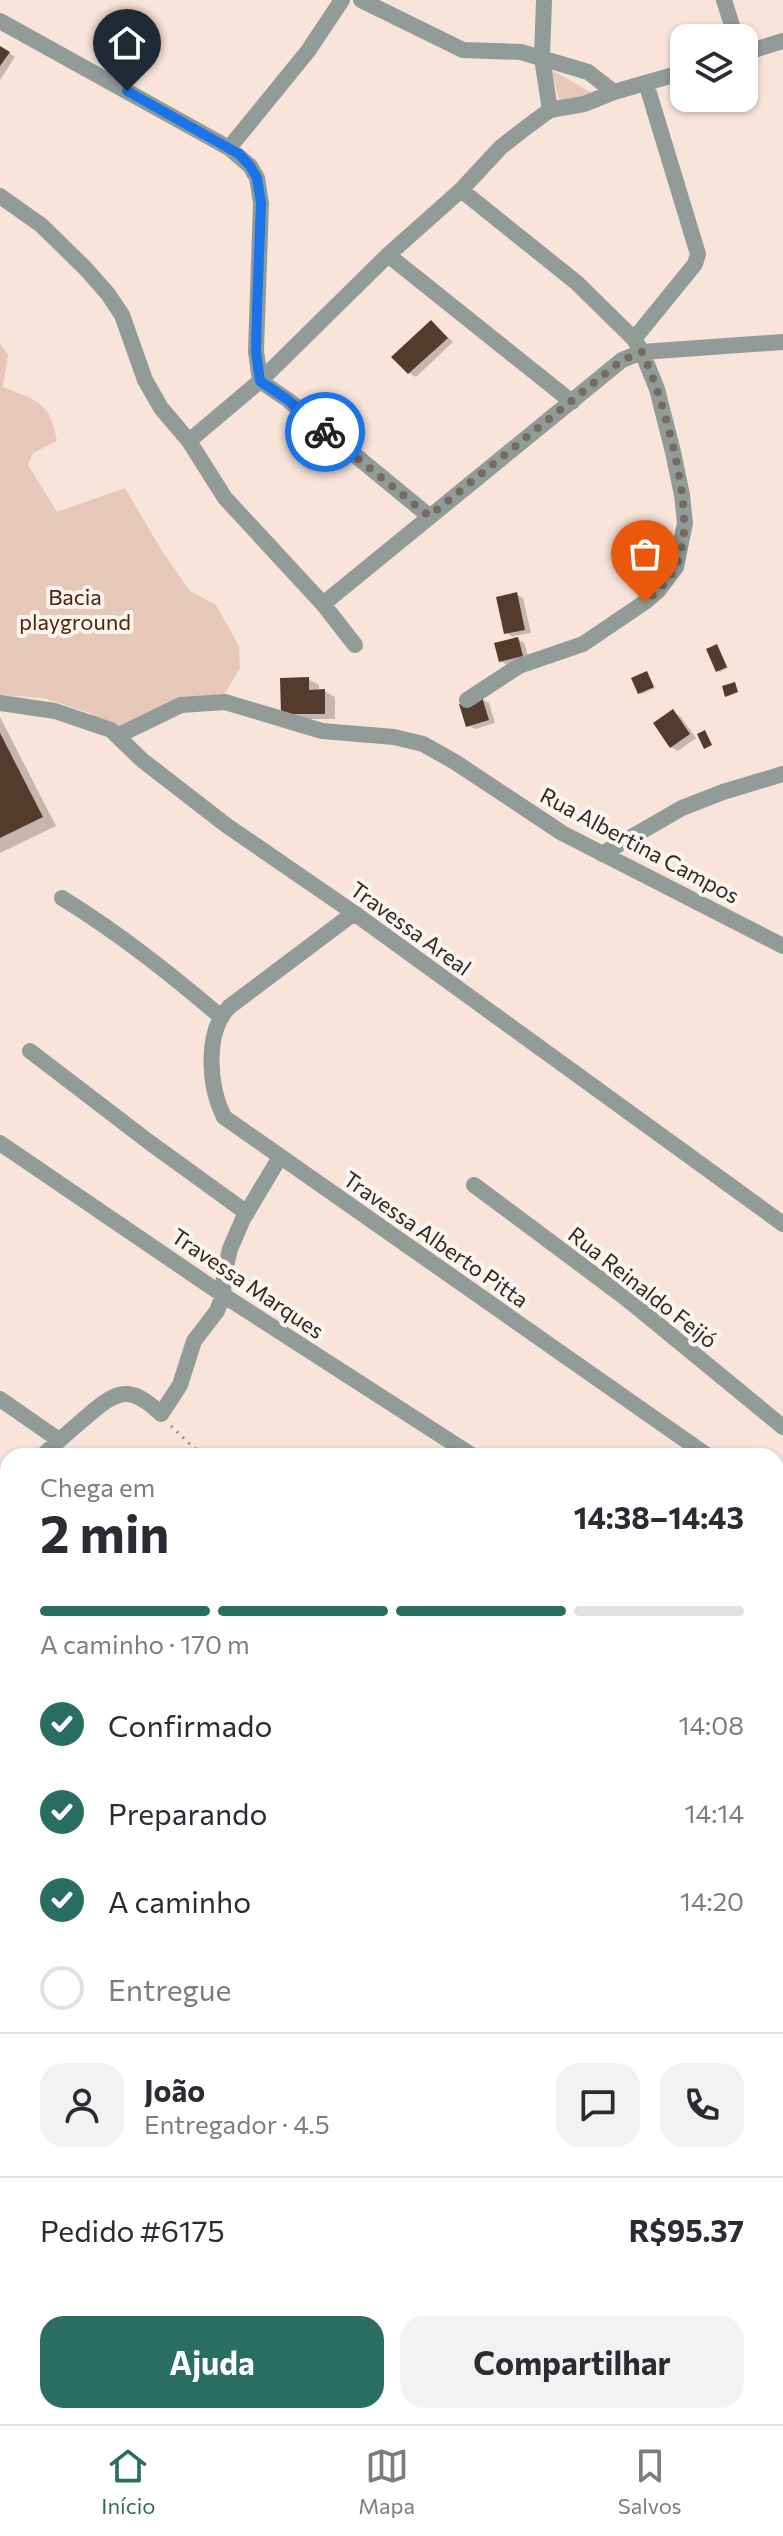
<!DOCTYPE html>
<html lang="pt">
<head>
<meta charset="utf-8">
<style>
	body { margin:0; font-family:Commissioner,sans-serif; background:#f2f2f3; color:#2b2b33; height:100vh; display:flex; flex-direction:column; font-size:30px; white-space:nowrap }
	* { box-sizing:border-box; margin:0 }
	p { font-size:26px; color:#7c7c81 }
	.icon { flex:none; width:44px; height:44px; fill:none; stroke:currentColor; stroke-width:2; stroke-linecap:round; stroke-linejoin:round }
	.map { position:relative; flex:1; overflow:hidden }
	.panel { position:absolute; left:0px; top:1448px; width:784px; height:976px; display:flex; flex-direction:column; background:#fff; border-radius:24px 24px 0 0; box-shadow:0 2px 6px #0004 }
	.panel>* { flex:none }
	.tools { position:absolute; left:670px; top:24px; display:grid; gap:16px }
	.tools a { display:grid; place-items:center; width:88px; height:88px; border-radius:16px; background:#fff; box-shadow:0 2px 6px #0004; font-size:40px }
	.pin { position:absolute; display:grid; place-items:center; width:68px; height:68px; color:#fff; margin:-82px -34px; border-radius:50% 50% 50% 0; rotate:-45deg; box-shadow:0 0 8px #0007 }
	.pin .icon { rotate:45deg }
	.courier { position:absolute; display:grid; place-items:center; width:80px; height:80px; margin:-40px; border:6px solid #1a73e8; border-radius:50%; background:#fff; color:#222; box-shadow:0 2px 10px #0007 }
	.summary em { font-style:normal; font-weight:700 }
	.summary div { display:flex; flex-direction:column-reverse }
	.summary { display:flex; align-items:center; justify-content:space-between; height:136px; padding:0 40px }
	h1 { font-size:52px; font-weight:700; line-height:60px }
	.bar { display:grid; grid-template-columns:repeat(4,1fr); gap:12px 8px; align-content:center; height:96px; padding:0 40px }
	.bar i { height:10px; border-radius:6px; background:#e1e1e2 }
	.bar .active { background:#296e61 }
	.bar p { grid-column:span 4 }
	.line { display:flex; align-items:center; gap:20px; padding:0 40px; border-top:2px solid #e1e1e2 }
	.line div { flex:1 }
	.round { display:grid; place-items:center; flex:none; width:84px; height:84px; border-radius:24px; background:#f2f2f3 }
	ol { padding:0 40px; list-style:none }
	li { display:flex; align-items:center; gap:24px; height:88px }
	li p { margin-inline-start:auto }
	li .icon { padding:8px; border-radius:50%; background:#296e61; color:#fff; stroke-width:4 }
	li:last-child { color:#7c7c81 }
	li i { width:44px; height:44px; border:4px solid #e1e1e2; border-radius:50% }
	.button { display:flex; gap:16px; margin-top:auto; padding:16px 40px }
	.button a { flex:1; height:92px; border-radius:24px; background:#296e61; color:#fff; font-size:32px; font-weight:700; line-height:92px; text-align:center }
	.button a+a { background:#f2f2f3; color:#2b2b33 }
	.dock { display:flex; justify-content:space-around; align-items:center; height:112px; border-top:2px solid #e1e1e2; background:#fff; font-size:22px; color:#7c7c81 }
	.dock a { display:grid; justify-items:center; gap:4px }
	.dock .active { color:#296e61 }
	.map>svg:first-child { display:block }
</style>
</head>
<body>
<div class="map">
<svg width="783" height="2424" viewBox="0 0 783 2424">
	<rect width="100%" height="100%" fill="#f8e4d9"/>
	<path fill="#e7c8b8" d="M 551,70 L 596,95 L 561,107 Z
		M 0,343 L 8,355 L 3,387 C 37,401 50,401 57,441 L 33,453 L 28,465 L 57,512 L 125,488 L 162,551 L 190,591 L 216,605 L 239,646 L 240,668 L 224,695 L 111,730 L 89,713 L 44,698 L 0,695 Z
		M 776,2413 L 783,2418 L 783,2424 L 545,2424 L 556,2416 L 776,2416 Z
		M 280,2416 L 450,2416 L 456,2424 L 282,2424 L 278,2418 Z"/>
	<path fill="#0003" d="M 0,47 L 15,57 L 0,80 Z
		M 432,323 L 453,342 L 416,377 L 409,373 Z
		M 516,594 L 523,598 L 531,633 L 513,636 L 524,643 L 529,659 L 507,665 L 501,661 L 517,639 L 506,633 Z
		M 717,646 L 728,668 L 720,672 L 718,670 Z
		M 646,673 L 655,688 L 642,694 L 639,693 Z
		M 308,679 L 319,685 L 319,691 L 324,691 L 335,697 L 335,719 L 294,719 L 283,713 Z
		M 482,699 L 489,703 L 495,723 L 475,729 L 468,725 Z
		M 673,712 L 680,716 L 696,738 L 678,751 L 671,747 Z
		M 0,717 L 56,826 L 0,853 Z
		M 8,2002 L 8,2034 L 0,2038 L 0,2006 Z
		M 8,2066 L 8,2126 L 3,2123 L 0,2117 L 0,2105 L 5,2103 L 0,2100 L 0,2069 Z
		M 0,2125 L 6,2137 L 0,2140 Z"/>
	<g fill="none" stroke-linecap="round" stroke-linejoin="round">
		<path stroke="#bc9c8b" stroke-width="5" d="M 776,1488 L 783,1482
			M 776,1553 L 783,1550
			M 0,1897 L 8,1893"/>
	</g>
	<path fill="#553b2c" d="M 0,46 L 10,52 L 0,66 Z
		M 431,320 L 448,338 L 408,374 L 391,357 Z
		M 517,592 L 525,630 L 504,634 L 496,597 Z
		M 518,637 L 523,656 L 499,662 L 494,643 Z
		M 717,644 L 727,667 L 716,672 L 706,649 Z
		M 647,671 L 654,687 L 638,694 L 631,678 Z
		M 309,677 L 309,690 L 325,689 L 325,714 L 281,714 L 280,678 Z
		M 735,682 L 738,692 L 725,697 L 722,686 Z
		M 482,697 L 489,720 L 466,727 L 459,704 Z
		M 673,709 L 690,734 L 670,748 L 653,723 Z
		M 705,730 L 712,745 L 704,749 L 697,734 Z
		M 0,733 L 43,817 L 0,838 Z
		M 8,2000 L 8,2024 L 0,2028 L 0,2004 Z
		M 8,2063 L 8,2122 L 2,2125 L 0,2103 L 5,2100 L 0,2090 L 0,2067 Z
		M 8,2329 L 8,2416 L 90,2416 L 94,2424 L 0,2424 L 0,2333 Z"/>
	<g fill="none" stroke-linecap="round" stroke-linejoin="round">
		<path stroke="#998b83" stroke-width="3" stroke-dasharray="2 6" stroke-linecap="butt" d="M 171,1426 L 193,1447 L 206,1456"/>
		<path stroke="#919b98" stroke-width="16" d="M 361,0 L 463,50 L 521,52 L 588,72 L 614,92
			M 544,0 L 542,58 L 550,110
			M 724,0 L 736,38
			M 0,21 L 229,148 L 250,166 L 257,178 L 261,203 L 256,351 L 260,381 L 288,400 L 429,516
			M 744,53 L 783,41
			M 229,148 L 308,51 L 342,0
			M 461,190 L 577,283 L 634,339 L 642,352 L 657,389 L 673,452 L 682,495 L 685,523 L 676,567 L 658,591 L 645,602 L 583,644 L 519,666 L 467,700
			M 0,196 L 41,225 L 85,268 L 108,294 L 122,315 L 145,380 L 161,408 L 189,441 L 225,498 L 323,604 L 355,645
			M 388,255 L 572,402
			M 634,339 L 695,264 L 698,254 L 646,83
			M 189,441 L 260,381 L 388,255 L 461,190 L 501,147 L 528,126 L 550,110 L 584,104 L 614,92 L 684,72
			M 323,604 L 622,360 L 642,352 L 783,342
			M 0,703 L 55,711 L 111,730 L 142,760 L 226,825 L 354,913 L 783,1224
			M 117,736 L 181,705 L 225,702 L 322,731 L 394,737 L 423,744 L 455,762 L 562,833 L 783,946
			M 602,854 L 682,808 L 723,792 L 783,774
			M 62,898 C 119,933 169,973 220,1016
			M 354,913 L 229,1007 C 204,1033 209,1087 224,1117 L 708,1456
			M 30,1051 L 149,1142 L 247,1213
			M 0,1143 L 223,1295 L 473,1456
			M 474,1185 L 627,1299 L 783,1427
			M 0,1399 L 59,1440
			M 42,1456 C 56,1443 71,1430 85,1418 C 116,1391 129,1383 161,1414 L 180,1385 L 194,1341 L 217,1311 L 223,1295 L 224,1275 L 230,1249 L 243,1219 L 280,1157
			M 0,1493 L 8,1486
			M 776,1504 L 783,1508
			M 776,1657 L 783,1662
			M 776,1783 L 783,1779
			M 776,1899 L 783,1904
			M 0,1947 L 1,1946
			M 0,2041 L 8,2037
			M 776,2055 L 783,2059
			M 0,2161 L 8,2157
			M 776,2197 L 783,2201
			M 776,2264 L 783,2260"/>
		<path stroke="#677672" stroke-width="20" d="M 776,1746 L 783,1742
			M 0,2181 L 8,2177
			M 0,2198 L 8,2194"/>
	</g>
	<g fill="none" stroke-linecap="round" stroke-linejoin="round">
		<path stroke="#766a63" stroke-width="8" stroke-dasharray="0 14.4" d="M 325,432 L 429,516 L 622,360 L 642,352 C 661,391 684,477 684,521 C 685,534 682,551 677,564 C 671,579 658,591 645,602"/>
		<path stroke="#1a73e8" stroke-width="10" d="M 127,91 L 239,154 L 250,166 L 257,178 L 261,203 L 257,309 L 256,351 L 260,381 L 288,400 L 325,432"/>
	</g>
	<g text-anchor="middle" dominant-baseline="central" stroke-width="8" stroke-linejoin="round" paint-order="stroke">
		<g font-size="22" fill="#4e2306" stroke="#fcf4ef">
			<text x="75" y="596">Bacia<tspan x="75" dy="25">playground</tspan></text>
		</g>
		<g font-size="22" fill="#302824" stroke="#fcf4ef">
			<text transform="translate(640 845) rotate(28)">Rua Albertina Campos</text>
			<text transform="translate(411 928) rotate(36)">Travessa Areal</text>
			<text transform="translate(436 1239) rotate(35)">Travessa Alberto Pitta</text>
			<text transform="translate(248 1283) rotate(34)">Travessa Marques</text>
			<text transform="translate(643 1287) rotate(38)">Rua Reinaldo Feijó</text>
		</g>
	</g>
</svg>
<div class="tools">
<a><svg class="icon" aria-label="layers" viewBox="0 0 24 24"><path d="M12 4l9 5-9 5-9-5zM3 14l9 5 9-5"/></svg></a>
</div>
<div class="pin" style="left:645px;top:602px;background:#ea580c"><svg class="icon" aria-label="bag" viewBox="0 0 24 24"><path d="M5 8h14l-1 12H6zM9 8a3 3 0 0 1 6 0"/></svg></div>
<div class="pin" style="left:127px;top:91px;background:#1f2937"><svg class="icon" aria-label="home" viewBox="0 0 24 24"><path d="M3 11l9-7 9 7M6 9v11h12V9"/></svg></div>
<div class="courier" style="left:325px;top:432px"><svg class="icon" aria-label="bike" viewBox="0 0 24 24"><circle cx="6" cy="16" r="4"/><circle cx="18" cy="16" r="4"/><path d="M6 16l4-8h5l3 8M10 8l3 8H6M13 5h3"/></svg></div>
<section class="panel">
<div class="summary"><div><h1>2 min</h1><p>Chega em</p></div><em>14:38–14:43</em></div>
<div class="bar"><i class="active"></i><i class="active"></i><i class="active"></i><i></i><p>A caminho · 170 m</p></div>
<ol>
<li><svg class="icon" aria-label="check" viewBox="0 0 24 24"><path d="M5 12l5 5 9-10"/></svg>Confirmado<p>14:08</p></li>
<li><svg class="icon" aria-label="check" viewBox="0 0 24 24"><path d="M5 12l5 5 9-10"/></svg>Preparando<p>14:14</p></li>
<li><svg class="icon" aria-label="check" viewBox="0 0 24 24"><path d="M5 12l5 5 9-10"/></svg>A caminho<p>14:20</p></li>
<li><i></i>Entregue</li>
</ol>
<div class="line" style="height:144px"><a class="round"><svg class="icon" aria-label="person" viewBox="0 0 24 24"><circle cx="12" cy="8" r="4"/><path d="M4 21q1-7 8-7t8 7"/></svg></a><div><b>João</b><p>Entregador · 4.5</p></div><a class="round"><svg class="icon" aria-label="chat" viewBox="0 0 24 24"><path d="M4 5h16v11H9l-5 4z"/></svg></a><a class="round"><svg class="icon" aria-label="phone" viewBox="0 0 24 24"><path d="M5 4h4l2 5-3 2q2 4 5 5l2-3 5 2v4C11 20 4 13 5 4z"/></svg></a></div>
<div class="line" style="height:104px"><div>Pedido #6175</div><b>R$95.37</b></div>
<div class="button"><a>Ajuda</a><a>Compartilhar</a></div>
</section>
</div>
<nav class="dock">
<a class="active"><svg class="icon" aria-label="home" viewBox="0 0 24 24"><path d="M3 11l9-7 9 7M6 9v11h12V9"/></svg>Início</a>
<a><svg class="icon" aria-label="map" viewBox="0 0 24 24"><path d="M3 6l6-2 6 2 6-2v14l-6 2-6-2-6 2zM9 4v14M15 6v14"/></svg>Mapa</a>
<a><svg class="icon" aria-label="saved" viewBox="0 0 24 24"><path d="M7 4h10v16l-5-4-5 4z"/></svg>Salvos</a>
</nav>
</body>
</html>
